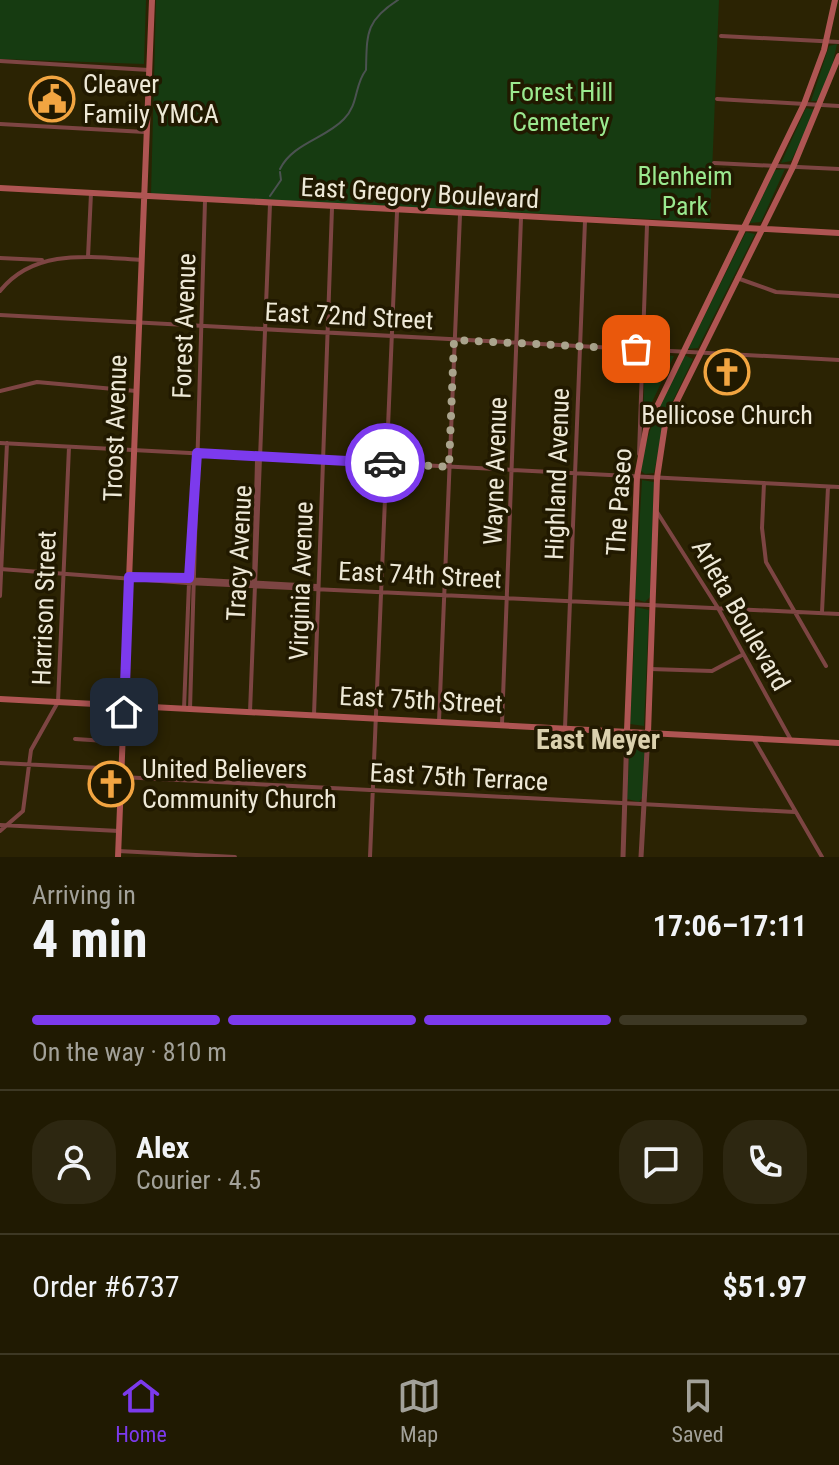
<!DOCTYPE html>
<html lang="en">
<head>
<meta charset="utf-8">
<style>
	body { margin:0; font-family:"Roboto Condensed",sans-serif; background:#2d2711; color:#f1f3f6; height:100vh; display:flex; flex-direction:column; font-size:30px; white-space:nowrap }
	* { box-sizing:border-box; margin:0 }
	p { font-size:26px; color:#a2a199 }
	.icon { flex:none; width:44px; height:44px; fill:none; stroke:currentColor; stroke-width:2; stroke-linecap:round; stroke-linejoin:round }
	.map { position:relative; height:857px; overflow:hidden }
	.drawer { display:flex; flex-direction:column; background:#201a02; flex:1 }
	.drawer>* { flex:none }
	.pin { position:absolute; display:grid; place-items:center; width:68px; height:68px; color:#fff; margin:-34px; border-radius:16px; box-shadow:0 4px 12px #0006 }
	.courier { position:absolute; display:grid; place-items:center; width:80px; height:80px; margin:-40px; border:6px solid #7c3aed; border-radius:50%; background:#fff; color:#222; box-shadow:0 2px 10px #0007 }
	.head em { font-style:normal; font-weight:700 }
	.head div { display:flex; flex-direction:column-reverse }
	.head { display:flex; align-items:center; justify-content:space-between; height:136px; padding:0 32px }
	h1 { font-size:52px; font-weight:700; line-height:60px }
	.bar { display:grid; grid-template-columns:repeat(4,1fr); gap:12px 8px; align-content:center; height:96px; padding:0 32px }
	.bar i { height:10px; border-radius:6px; background:#3d3824 }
	.bar .selected { background:#7c3aed }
	.bar p { grid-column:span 4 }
	.line { display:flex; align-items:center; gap:20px; padding:0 32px; border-top:2px solid #3d3824 }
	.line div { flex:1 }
	.round { display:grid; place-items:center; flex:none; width:84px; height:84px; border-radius:32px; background:#2d2711 }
	.dock { display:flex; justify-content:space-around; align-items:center; height:112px; border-top:2px solid #3d3824; background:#201a02; font-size:22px; color:#a2a199 }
	.dock a { display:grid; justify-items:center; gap:4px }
	.dock .selected { color:#7c3aed }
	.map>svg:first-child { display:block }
</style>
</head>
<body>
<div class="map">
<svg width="839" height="857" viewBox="0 0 839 857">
	<rect width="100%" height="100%" fill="#2b2303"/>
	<path fill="#163b11" d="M 0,0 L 146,0 L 144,64 L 0,59 Z
		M 156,0 L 719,0 L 710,222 L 151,194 Z
		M 837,44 L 831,72 L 817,101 L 811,101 L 829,46 Z
		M 806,108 L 816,110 L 791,161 L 781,163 Z
		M 785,169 L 761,222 L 750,223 L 775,170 Z
		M 746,232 L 755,234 L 698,348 L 688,349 Z
		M 648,353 L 674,356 L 643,421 L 645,355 Z
		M 684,355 L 693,359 L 666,415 L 654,473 L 645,474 L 641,471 C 646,428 665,393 684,355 Z
		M 642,480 L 654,482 L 650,597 L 645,602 L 635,599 Z
		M 636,607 L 649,610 L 644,726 L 630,724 Z
		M 630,737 L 645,740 L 642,798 L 639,802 L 627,799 Z"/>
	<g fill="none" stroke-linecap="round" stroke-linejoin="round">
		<path stroke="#4b5251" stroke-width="2" d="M 280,169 C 293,143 325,139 344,119 C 359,104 354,85 366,70 C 367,34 365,21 398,0
			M 270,196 L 281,180 L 280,172"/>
		<path stroke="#7d4543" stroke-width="4" d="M 721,36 L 839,42
			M 0,61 L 149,70
			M 717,99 L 839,106
			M 0,124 L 145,132
			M 714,163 L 839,169
			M 88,257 L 91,193
			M 0,258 L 42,260
			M 737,278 L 776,292 L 839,296
			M 0,291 C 35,247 92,257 142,260
			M 0,315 L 839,360
			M 0,391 L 37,382 L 136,391
			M 673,410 L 688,415 L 733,418
			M 0,443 L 839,487
			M 639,454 L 647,225
			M 764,483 L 762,528 L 766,562 L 826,666
			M 657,512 L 718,608 L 791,740
			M 0,569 L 187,583 L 839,614
			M 131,576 L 317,586
			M 254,580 L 257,460 L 260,457
			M 0,596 L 7,443
			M 822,612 L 828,487
			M 650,669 L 712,671 L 742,655
			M 184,709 L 194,457 L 197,453
			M 190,709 L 205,201
			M 250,712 L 270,204
			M 314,715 L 332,208
			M 439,721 L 460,215
			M 502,724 L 521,218
			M 565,728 L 585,221
			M 753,738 L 822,857
			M 75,739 L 122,742
			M 0,763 L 121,769
			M 121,777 L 795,812
			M 0,825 L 119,831
			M 0,831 L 23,811 L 31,750 L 58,702 L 69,447
			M 118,851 L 235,857
			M 370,857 L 397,212"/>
		<path stroke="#7d4543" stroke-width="5" d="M 623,857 L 627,731
			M 641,857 L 648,733"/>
		<path stroke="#af5553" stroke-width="6" d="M 0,188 L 839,233
			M 0,699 L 839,743
			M 627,731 L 637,477 L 646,429 L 804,104 L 824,50 L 835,0
			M 648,733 L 657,478 L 665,425 L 793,167 L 839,56
			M 118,857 L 152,0"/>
	</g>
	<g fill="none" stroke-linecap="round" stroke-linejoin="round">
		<path stroke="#aaa48d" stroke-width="8" stroke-dasharray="0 14.4" d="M 385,463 L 449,467 L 454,340 L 636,349"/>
		<path stroke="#7c3aed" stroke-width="10" d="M 124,712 L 129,577 L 189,578 L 197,453 L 385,463"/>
	</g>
	<defs>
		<g id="civic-ring" transform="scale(2.3)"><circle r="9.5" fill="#211900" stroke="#f2a541" stroke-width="1.5"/><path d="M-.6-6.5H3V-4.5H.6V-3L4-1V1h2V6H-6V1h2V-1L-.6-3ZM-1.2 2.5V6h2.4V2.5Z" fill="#f2a541"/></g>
		<g id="church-ring" transform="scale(2.3)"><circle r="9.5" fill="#211900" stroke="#f2a541" stroke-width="1.5"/><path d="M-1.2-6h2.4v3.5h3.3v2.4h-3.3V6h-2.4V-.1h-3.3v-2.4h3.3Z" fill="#f2a541"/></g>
	</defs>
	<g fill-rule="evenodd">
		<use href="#civic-ring" x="52" y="99"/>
		<use href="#church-ring" x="727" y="372"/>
		<use href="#church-ring" x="111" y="784"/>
	</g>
	<g text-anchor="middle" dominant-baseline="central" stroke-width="7" stroke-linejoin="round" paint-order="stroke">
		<g font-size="26" fill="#eee9d7" stroke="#211900" text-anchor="start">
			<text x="83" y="84">Cleaver<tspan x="83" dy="30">Family YMCA</tspan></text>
			<text x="727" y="415" text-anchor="middle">Bellicose Church</text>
			<text x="142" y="769">United Believers<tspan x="142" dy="30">Community Church</tspan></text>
		</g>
		<g font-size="26" fill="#9be98f" stroke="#211900">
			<text x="561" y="92">Forest Hill<tspan x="561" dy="30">Cemetery</tspan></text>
			<text x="685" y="176">Blenheim<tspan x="685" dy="30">Park</tspan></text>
		</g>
		<g font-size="26" fill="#eee9d7" stroke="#211900">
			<text transform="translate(420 193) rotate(3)">East Gregory Boulevard</text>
			<text transform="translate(349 316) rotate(3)">East 72nd Street</text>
			<text transform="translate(184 326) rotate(-88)">Forest Avenue</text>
			<text transform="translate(115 428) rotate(-88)">Troost Avenue</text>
			<text transform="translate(495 471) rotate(-88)">Wayne Avenue</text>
			<text transform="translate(557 474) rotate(-88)">Highland Avenue</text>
			<text transform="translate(619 502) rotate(-86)">The Paseo</text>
			<text transform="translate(239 553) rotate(-87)">Tracy Avenue</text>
			<text transform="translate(420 575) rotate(3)">East 74th Street</text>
			<text transform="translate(301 581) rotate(-88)">Virginia Avenue</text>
			<text transform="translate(44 608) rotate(-88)">Harrison Street</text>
			<text transform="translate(741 615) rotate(60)">Arleta Boulevard</text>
			<text transform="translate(421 700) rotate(3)">East 75th Street</text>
			<text transform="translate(459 777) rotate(3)">East 75th Terrace</text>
		</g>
		<g font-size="28" font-weight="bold" fill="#dbd1ae" stroke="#211900">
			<text x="598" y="739">East Meyer</text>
		</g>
	</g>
</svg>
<div class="pin" style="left:636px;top:349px;background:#ea580c"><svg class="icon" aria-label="bag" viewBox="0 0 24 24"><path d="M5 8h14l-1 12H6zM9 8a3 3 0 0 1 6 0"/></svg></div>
<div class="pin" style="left:124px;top:712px;background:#1f2937"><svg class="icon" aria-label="home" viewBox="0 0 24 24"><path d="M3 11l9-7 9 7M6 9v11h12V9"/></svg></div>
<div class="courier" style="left:385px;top:463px"><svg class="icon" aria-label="car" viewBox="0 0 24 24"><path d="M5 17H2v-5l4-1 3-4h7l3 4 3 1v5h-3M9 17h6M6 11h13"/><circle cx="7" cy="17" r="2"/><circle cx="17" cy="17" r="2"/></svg></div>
</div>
<section class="drawer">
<div class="head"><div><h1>4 min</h1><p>Arriving in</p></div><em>17:06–17:11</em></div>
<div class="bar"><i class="selected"></i><i class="selected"></i><i class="selected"></i><i></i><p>On the way · 810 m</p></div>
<div class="line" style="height:144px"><a class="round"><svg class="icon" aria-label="person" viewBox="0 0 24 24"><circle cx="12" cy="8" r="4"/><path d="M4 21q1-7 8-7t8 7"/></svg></a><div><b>Alex</b><p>Courier · 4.5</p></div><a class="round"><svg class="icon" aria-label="chat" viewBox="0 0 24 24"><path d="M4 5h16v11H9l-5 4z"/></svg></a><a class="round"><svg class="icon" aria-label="phone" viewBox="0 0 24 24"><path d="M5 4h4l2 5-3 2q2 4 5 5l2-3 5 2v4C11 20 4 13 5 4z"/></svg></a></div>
<div class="line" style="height:104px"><div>Order #6737</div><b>$51.97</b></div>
</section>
<nav class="dock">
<a class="selected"><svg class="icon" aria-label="home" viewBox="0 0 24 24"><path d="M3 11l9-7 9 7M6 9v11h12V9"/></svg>Home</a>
<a><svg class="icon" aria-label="map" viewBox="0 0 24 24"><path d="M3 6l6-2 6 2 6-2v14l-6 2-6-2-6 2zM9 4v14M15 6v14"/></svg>Map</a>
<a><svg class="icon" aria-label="saved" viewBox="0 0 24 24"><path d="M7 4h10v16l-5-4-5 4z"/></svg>Saved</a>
</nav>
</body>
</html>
